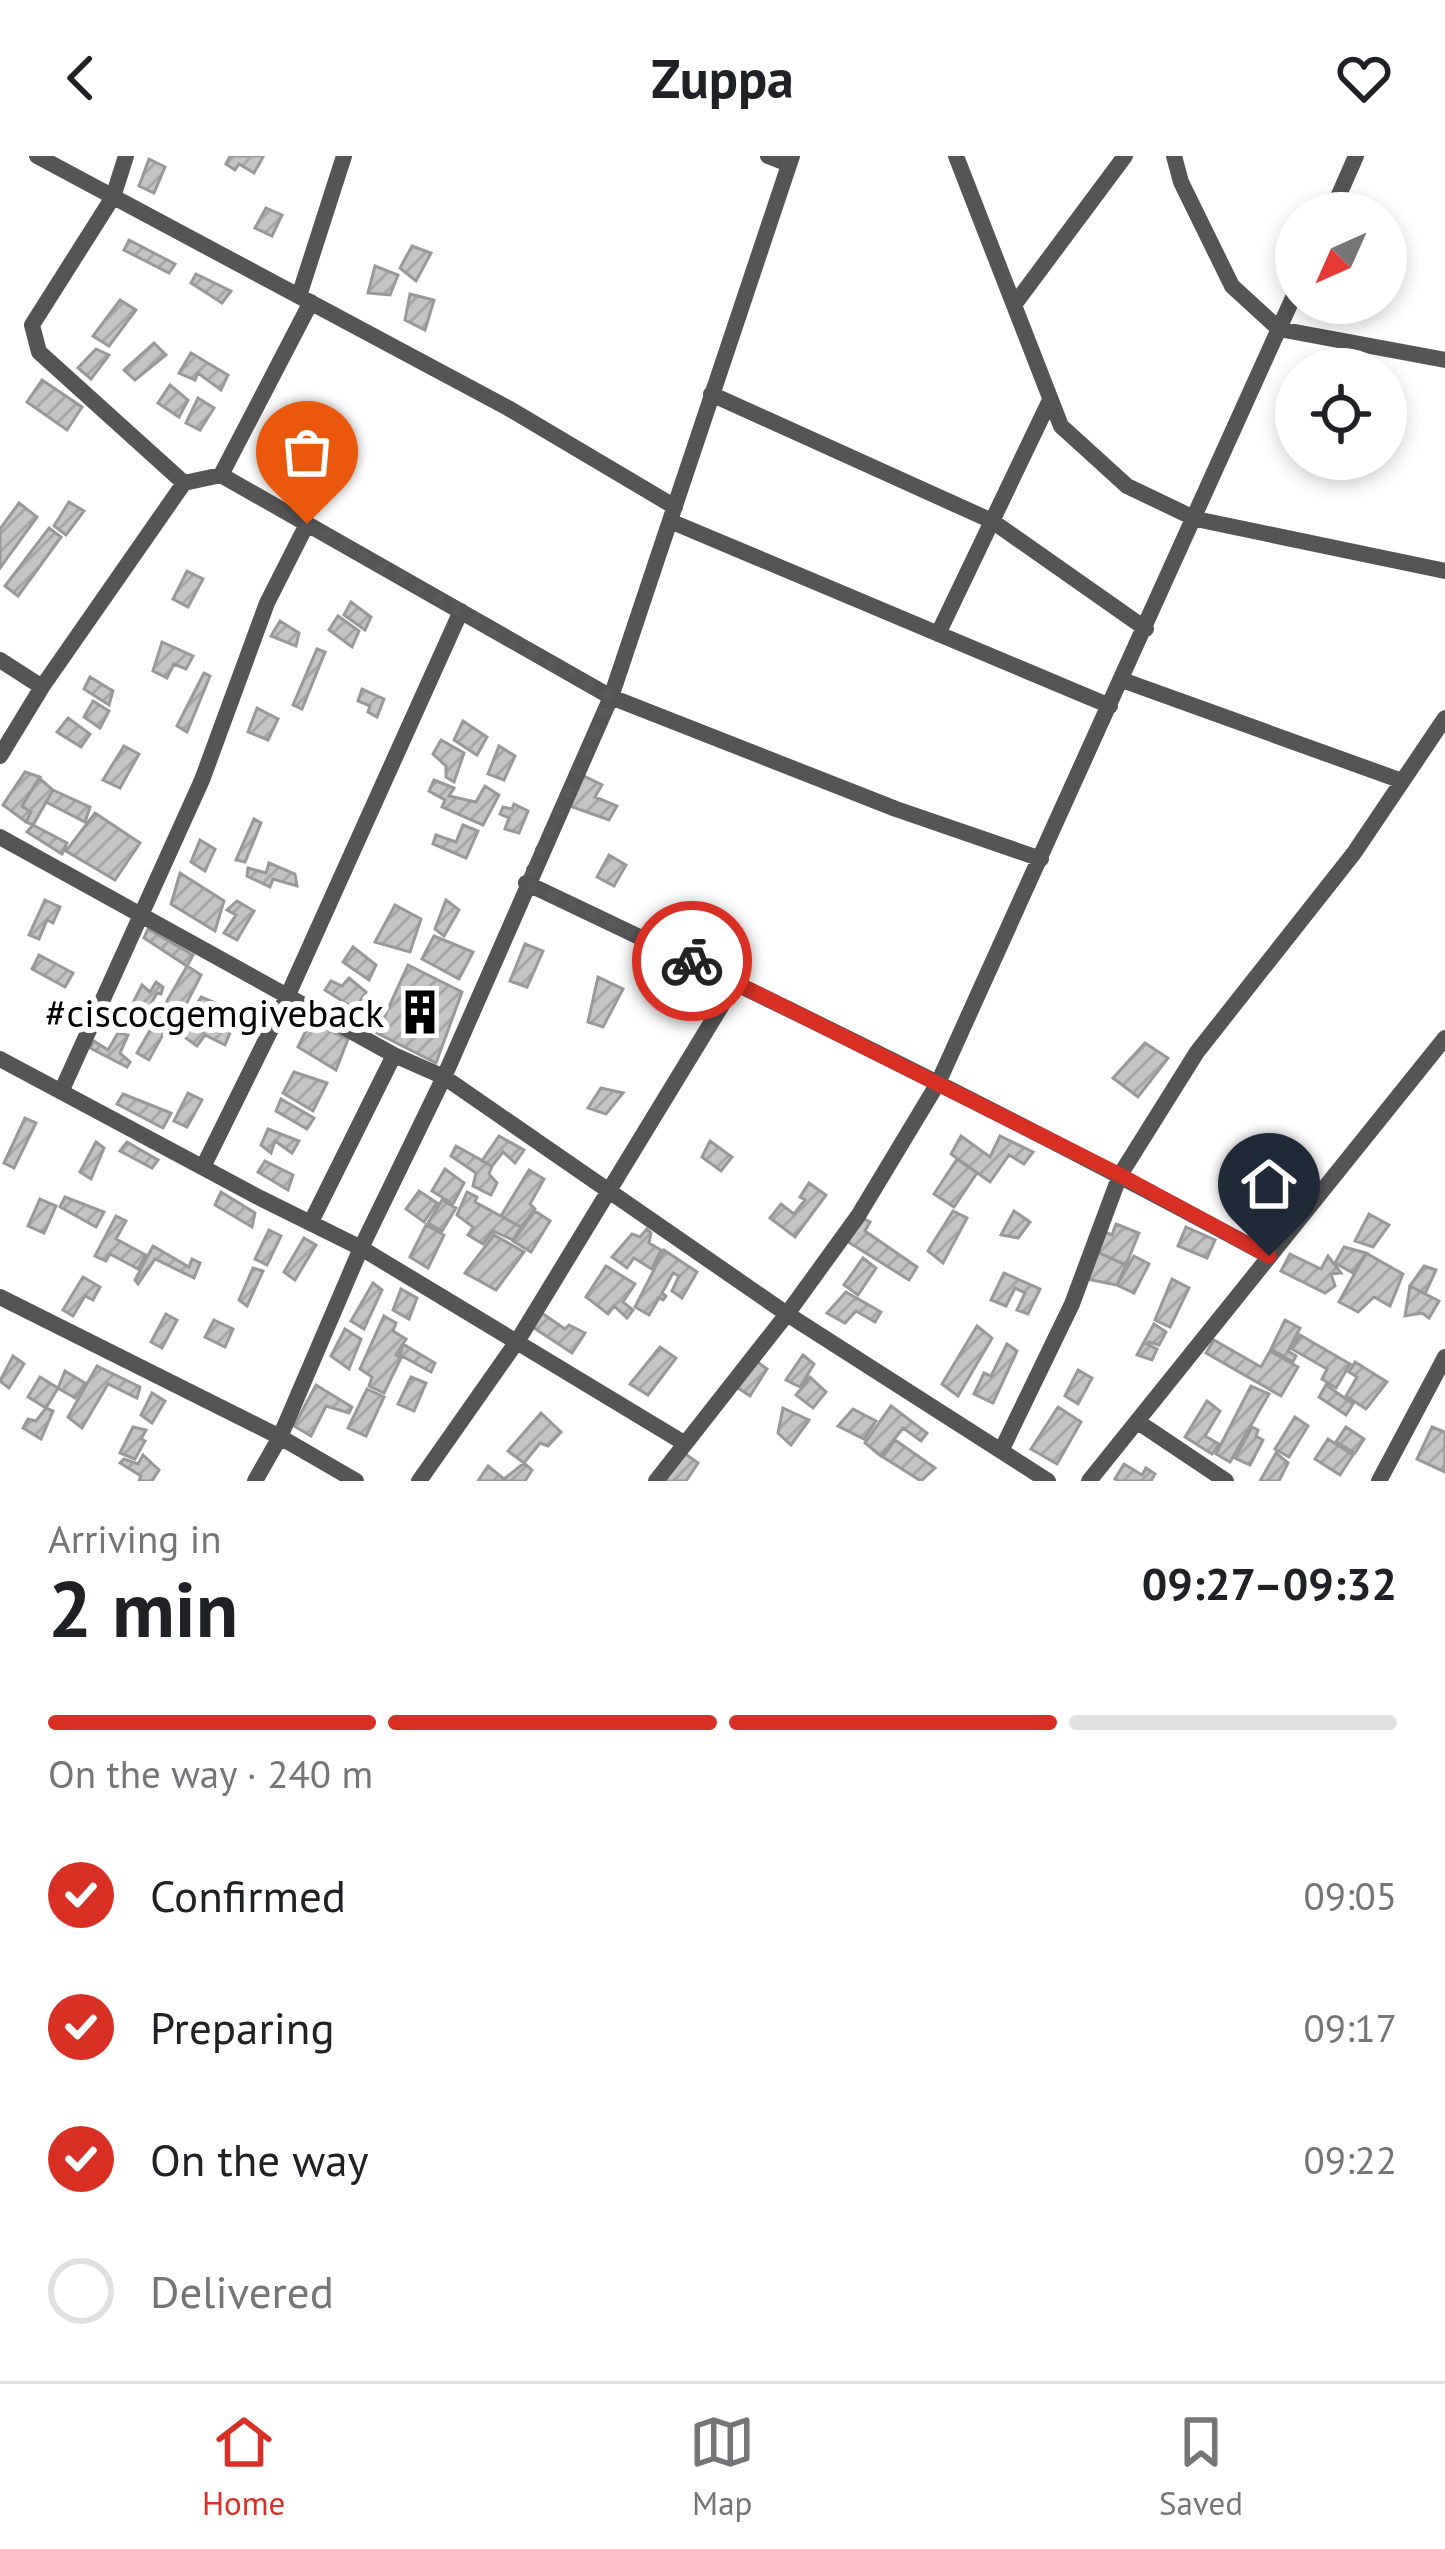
<!DOCTYPE html>
<html lang="en">
<head>
<meta charset="utf-8">
<style>
	body { margin:0; font-family:"PT Sans",sans-serif; background:#f2f2f2; color:#202124; height:100vh; display:flex; flex-direction:column; font-size:45px; white-space:nowrap }
	* { box-sizing:border-box; margin:0 }
	p { font-size:39px; color:#757577 }
	.icon { flex:none; width:66px; height:66px; fill:none; stroke:currentColor; stroke-width:2; stroke-linecap:round; stroke-linejoin:round }
	.map { position:relative; height:1325px; overflow:hidden }
	.panel { display:flex; flex-direction:column; background:#fff; flex:1 }
	.panel>* { flex:none }
	.needle { width:78px; rotate:225deg }
	.buttons { position:absolute; left:1275px; top:36px; display:grid; gap:24px }
	.buttons a { display:grid; place-items:center; width:132px; height:132px; border-radius:50%; background:#fff; box-shadow:0 6px 18px #0003; font-size:60px }
	.pin { position:absolute; display:grid; place-items:center; width:102px; height:102px; color:#fff; margin:-123px -51px; border-radius:50% 50% 50% 0; rotate:-45deg; box-shadow:0 0 12px #0007 }
	.pin .icon { rotate:45deg }
	.courier { position:absolute; display:grid; place-items:center; width:120px; height:120px; margin:-60px; border:9px solid #d93025; border-radius:50%; background:#fff; color:#222; box-shadow:0 3px 15px #0007 }
	.summary em { font-style:normal; font-weight:800 }
	.summary div { display:flex; flex-direction:column-reverse }
	.summary { display:flex; align-items:center; justify-content:space-between; height:204px; padding:0 48px }
	h1 { font-size:78px; font-weight:800; line-height:90px }
	.bar { display:grid; grid-template-columns:repeat(4,1fr); gap:18px 12px; align-content:center; height:144px; padding:0 48px }
	.bar i { height:15px; border-radius:9px; background:#e0e0e0 }
	.bar .current { background:#d93025 }
	.bar p { grid-column:span 4 }
	ol { padding:0 48px; list-style:none }
	li { display:flex; align-items:center; gap:36px; height:132px }
	li p { margin-inline-start:auto }
	li .icon { padding:12px; border-radius:50%; background:#d93025; color:#fff; stroke-width:4 }
	li:last-child { color:#757577 }
	li i { width:66px; height:66px; border:6px solid #e0e0e0; border-radius:50% }
	header { display:flex; justify-content:space-between; align-items:center; height:156px; padding:0 48px; background:#fff; font-size:54px; font-weight:800 }
	.tab-bar { display:flex; justify-content:space-around; align-items:center; height:168px; border-top:3px solid #e0e0e0; background:#fff; font-size:33px; color:#757577 }
	.tab-bar a { display:grid; justify-items:center; gap:6px }
	.tab-bar .current { color:#d93025 }
	.map>svg:first-child { display:block }
</style>
</head>
<body>
<header><svg class="icon" aria-label="back" viewBox="0 0 24 24"><path d="M15 5l-7 7 7 7"/></svg>Zuppa<svg class="icon" aria-label="heart" viewBox="0 0 24 24"><path d="M12 20l-8-8c-3-5 5-10 8-4 3-6 11-1 8 4z"/></svg></header>
<div class="map">
<svg width="1445" height="1325" viewBox="0 0 1445 1325">
	<defs>
		<pattern id="building-hatch" width="6" height="6" patternUnits="userSpaceOnUse" patternTransform="scale(3)"><rect width="6" height="6" fill="#c4c4c4"/><path d="M-1 1l2-2M0 6l6-6M5 7l2-2" fill="none" stroke="#a7a7a7"/></pattern>
	</defs>
	<rect width="100%" height="100%" fill="#fff"/>
	<path fill="url(#building-hatch)" stroke="#999" stroke-width="3" d="M 230,0 L 261,0 L 263,1 L 254,17 L 239,8 L 235,14 L 226,8 Z
		M 149,3 L 165,11 L 154,37 L 139,30 Z
		M 266,52 L 282,59 L 272,80 L 255,72 Z
		M 129,84 L 175,108 L 169,117 L 124,94 Z
		M 412,90 L 431,97 L 416,125 L 400,112 Z
		M 375,110 L 398,119 L 390,139 L 368,137 Z
		M 196,118 L 231,135 L 222,147 L 191,127 Z
		M 410,138 L 434,144 L 425,174 L 405,164 Z
		M 120,144 L 136,154 L 109,190 L 93,180 Z
		M 154,187 L 166,199 L 135,224 L 124,214 Z
		M 96,193 L 109,199 L 91,223 L 78,212 Z
		M 191,197 L 228,219 L 221,234 L 198,217 L 195,224 L 179,217 Z
		M 42,224 L 82,251 L 67,274 L 27,246 Z
		M 170,229 L 188,244 L 179,261 L 158,247 Z
		M 198,242 L 214,252 L 200,274 L 186,267 Z
		M 69,346 L 84,355 L 66,379 L 54,370 Z
		M 19,347 L 37,361 L 0,412 L 0,373 Z
		M 49,372 L 61,381 L 18,440 L 5,430 Z
		M 187,415 L 203,423 L 188,451 L 173,443 Z
		M 351,446 L 371,461 L 365,474 L 344,459 Z
		M 338,460 L 359,475 L 352,491 L 329,474 Z
		M 280,465 L 299,477 L 296,490 L 271,480 Z
		M 162,486 L 193,500 L 186,513 L 174,508 L 167,522 L 153,515 Z
		M 317,493 L 325,496 L 302,553 L 293,549 Z
		M 204,517 L 210,520 L 187,576 L 177,570 Z
		M 90,521 L 113,535 L 109,549 L 84,533 Z
		M 362,533 L 384,543 L 377,561 L 368,556 L 370,550 L 358,545 Z
		M 93,545 L 109,555 L 100,572 L 84,561 Z
		M 257,552 L 278,563 L 268,584 L 248,576 Z
		M 68,562 L 90,578 L 81,591 L 57,576 Z
		M 463,565 L 487,581 L 477,599 L 454,584 Z
		M 441,584 L 464,597 L 454,626 L 446,621 L 446,610 L 433,598 Z
		M 124,590 L 139,598 L 120,632 L 103,624 Z
		M 499,590 L 515,600 L 504,624 L 488,618 Z
		M 25,616 L 40,621 L 22,650 L 31,656 L 26,666 L 3,649 Z
		M 582,619 L 602,629 L 595,641 L 617,650 L 609,664 L 570,650 Z
		M 39,622 L 53,634 L 33,669 L 26,666 L 31,656 L 22,650 Z
		M 434,624 L 454,632 L 449,640 L 476,646 L 485,630 L 499,639 L 483,669 L 442,651 L 445,644 L 429,635 Z
		M 53,634 L 90,651 L 85,666 L 46,646 Z
		M 514,648 L 528,655 L 519,677 L 505,673 L 509,662 L 500,658 L 503,651 L 512,653 Z
		M 95,657 L 140,687 L 115,724 L 66,695 Z
		M 254,663 L 261,667 L 245,706 L 236,704 Z
		M 33,669 L 67,687 L 62,698 L 27,676 Z
		M 463,669 L 478,675 L 466,702 L 433,688 L 436,679 L 456,686 Z
		M 200,684 L 215,693 L 205,715 L 191,706 Z
		M 609,699 L 626,709 L 614,730 L 597,721 Z
		M 269,707 L 295,718 L 297,730 L 273,723 L 270,731 L 247,720 L 248,712 L 266,717 Z
		M 180,717 L 224,745 L 215,775 L 171,748 Z
		M 45,744 L 60,751 L 53,767 L 47,764 L 39,783 L 29,779 Z
		M 446,744 L 459,754 L 444,780 L 435,773 Z
		M 237,745 L 254,755 L 237,784 L 224,777 L 236,759 L 227,754 Z
		M 395,749 L 421,763 L 410,796 L 375,786 Z
		M 148,773 L 193,799 L 187,810 L 144,782 Z
		M 434,780 L 473,796 L 459,823 L 422,803 Z
		M 525,788 L 543,795 L 527,831 L 510,825 Z
		M 353,791 L 376,809 L 369,824 L 343,806 Z
		M 39,799 L 73,817 L 65,831 L 32,813 Z
		M 408,809 L 462,836 L 436,907 L 377,877 Z
		M 187,810 L 201,819 L 173,874 L 166,873 L 149,904 L 137,897 Z
		M 598,821 L 623,833 L 603,871 L 588,866 Z
		M 349,822 L 366,836 L 355,853 L 325,834 L 331,825 L 342,830 Z
		M 156,826 L 163,831 L 161,838 L 157,837 L 143,863 L 129,855 L 142,829 L 150,836 Z
		M 201,841 L 223,850 L 220,859 L 234,867 L 225,889 L 205,879 L 197,890 L 179,877 Z
		M 310,866 L 348,883 L 336,914 L 298,891 Z
		M 118,877 L 128,879 L 120,897 L 130,906 L 127,911 L 90,892 L 94,885 L 108,894 Z
		M 1145,887 L 1168,902 L 1138,941 L 1113,922 Z
		M 294,916 L 327,927 L 313,955 L 283,937 Z
		M 601,932 L 623,937 L 606,958 L 588,952 Z
		M 188,937 L 202,944 L 187,971 L 174,965 Z
		M 123,938 L 171,957 L 163,972 L 117,948 Z
		M 281,943 L 314,962 L 307,973 L 276,955 Z
		M 25,962 L 36,967 L 14,1012 L 4,1007 Z
		M 268,973 L 299,985 L 292,997 L 275,985 L 271,997 L 261,989 Z
		M 499,980 L 524,994 L 515,1007 L 503,996 L 492,1010 L 482,1005 Z
		M 961,980 L 990,1001 L 1000,980 L 1033,996 L 1024,1008 L 1009,999 L 990,1026 L 951,998 Z
		M 710,985 L 732,1001 L 721,1015 L 702,1001 Z
		M 96,986 L 104,992 L 91,1023 L 80,1016 Z
		M 127,986 L 158,1004 L 152,1012 L 120,995 Z
		M 456,990 L 492,1010 L 489,1018 L 497,1027 L 491,1039 L 473,1030 L 476,1017 L 451,1000 Z
		M 957,1003 L 977,1017 L 954,1051 L 934,1038 Z
		M 265,1005 L 293,1019 L 288,1034 L 258,1016 Z
		M 445,1013 L 464,1027 L 453,1048 L 432,1035 Z
		M 529,1014 L 544,1023 L 530,1048 L 535,1053 L 521,1071 L 501,1060 Z
		M 809,1027 L 826,1039 L 795,1081 L 770,1062 L 781,1048 L 794,1058 L 805,1044 L 800,1041 Z
		M 419,1035 L 437,1047 L 424,1066 L 406,1053 Z
		M 221,1036 L 255,1057 L 252,1071 L 215,1049 Z
		M 467,1036 L 477,1041 L 475,1046 L 521,1071 L 513,1084 L 493,1075 L 483,1088 L 468,1079 L 473,1071 L 457,1059 Z
		M 65,1041 L 104,1056 L 96,1071 L 60,1051 Z
		M 40,1043 L 56,1050 L 44,1077 L 28,1070 Z
		M 442,1044 L 456,1052 L 442,1075 L 428,1067 Z
		M 535,1055 L 550,1065 L 531,1096 L 513,1085 Z
		M 953,1055 L 967,1062 L 943,1107 L 928,1095 Z
		M 1014,1055 L 1030,1066 L 1018,1082 L 1001,1079 Z
		M 1369,1058 L 1389,1069 L 1373,1091 L 1355,1085 Z
		M 116,1060 L 126,1065 L 116,1083 L 146,1099 L 138,1113 L 110,1098 L 106,1105 L 95,1100 Z
		M 858,1060 L 870,1066 L 865,1075 L 917,1111 L 909,1124 L 842,1082 Z
		M 1116,1068 L 1139,1077 L 1126,1109 L 1095,1095 L 1102,1075 L 1112,1079 Z
		M 426,1069 L 444,1079 L 428,1112 L 410,1101 Z
		M 1186,1071 L 1215,1084 L 1207,1102 L 1178,1090 Z
		M 647,1073 L 651,1077 L 649,1087 L 661,1094 L 652,1113 L 634,1102 L 627,1112 L 612,1101 L 632,1078 L 640,1081 Z
		M 269,1074 L 281,1080 L 267,1109 L 255,1103 Z
		M 494,1079 L 524,1096 L 496,1134 L 465,1117 Z
		M 304,1082 L 316,1089 L 295,1124 L 284,1116 Z
		M 153,1090 L 189,1111 L 192,1103 L 200,1107 L 194,1122 L 155,1103 L 138,1128 L 135,1124 Z
		M 1344,1091 L 1366,1097 L 1353,1117 L 1335,1107 Z
		M 664,1094 L 697,1116 L 682,1142 L 672,1135 L 679,1120 L 673,1117 L 662,1137 L 666,1140 L 663,1144 L 659,1142 L 649,1159 L 635,1151 Z
		M 1095,1095 L 1126,1109 L 1117,1129 L 1087,1123 Z
		M 1366,1097 L 1403,1118 L 1390,1150 L 1374,1141 L 1358,1156 L 1339,1146 Z
		M 1290,1098 L 1321,1113 L 1328,1100 L 1341,1117 L 1331,1118 L 1335,1130 L 1325,1137 L 1281,1115 Z
		M 1134,1100 L 1149,1108 L 1134,1137 L 1117,1129 Z
		M 863,1102 L 876,1112 L 858,1139 L 844,1129 Z
		M 606,1110 L 635,1128 L 623,1146 L 633,1154 L 627,1162 L 614,1150 L 608,1158 L 586,1141 Z
		M 1424,1110 L 1436,1114 L 1425,1138 L 1410,1130 Z
		M 253,1112 L 263,1115 L 247,1150 L 239,1144 Z
		M 1004,1117 L 1040,1133 L 1028,1158 L 1017,1154 L 1025,1137 L 1015,1132 L 1006,1150 L 991,1144 Z
		M 83,1121 L 100,1131 L 93,1144 L 85,1140 L 73,1160 L 63,1154 Z
		M 1172,1123 L 1189,1132 L 1170,1171 L 1155,1164 Z
		M 373,1127 L 382,1134 L 364,1173 L 351,1165 Z
		M 1410,1130 L 1439,1145 L 1429,1162 L 1422,1157 L 1405,1160 Z
		M 401,1133 L 417,1142 L 409,1163 L 393,1154 Z
		M 846,1136 L 881,1156 L 875,1166 L 856,1155 L 845,1167 L 827,1157 Z
		M 536,1153 L 565,1173 L 569,1169 L 585,1177 L 572,1197 L 528,1168 Z
		M 166,1158 L 177,1164 L 162,1192 L 151,1186 Z
		M 384,1160 L 396,1167 L 393,1175 L 406,1183 L 396,1199 L 401,1202 L 384,1237 L 369,1230 L 372,1221 L 360,1213 Z
		M 214,1164 L 233,1173 L 225,1191 L 205,1181 Z
		M 1285,1164 L 1300,1172 L 1288,1195 L 1296,1200 L 1293,1206 L 1271,1193 Z
		M 1154,1168 L 1166,1176 L 1159,1189 L 1149,1186 L 1147,1188 L 1157,1193 L 1152,1204 L 1137,1199 Z
		M 977,1170 L 992,1182 L 958,1240 L 942,1228 Z
		M 345,1173 L 361,1183 L 349,1213 L 331,1200 Z
		M 1300,1179 L 1350,1208 L 1336,1232 L 1322,1223 L 1327,1213 L 1292,1193 Z
		M 1214,1184 L 1261,1211 L 1270,1195 L 1298,1211 L 1281,1240 L 1206,1197 Z
		M 403,1188 L 435,1207 L 431,1216 L 400,1199 Z
		M 1007,1188 L 1017,1195 L 993,1247 L 974,1238 L 984,1217 L 991,1220 Z
		M 660,1191 L 676,1202 L 648,1239 L 630,1228 Z
		M 803,1199 L 814,1208 L 800,1231 L 786,1224 Z
		M 13,1200 L 24,1208 L 9,1232 L 0,1225 Z
		M 752,1202 L 767,1213 L 750,1240 L 735,1230 Z
		M 1355,1206 L 1387,1226 L 1366,1253 L 1346,1240 L 1357,1221 L 1349,1216 Z
		M 97,1210 L 140,1231 L 137,1242 L 108,1228 L 82,1272 L 68,1261 Z
		M 1078,1214 L 1092,1222 L 1078,1248 L 1065,1240 Z
		M 65,1215 L 85,1227 L 75,1242 L 58,1232 Z
		M 40,1221 L 58,1232 L 46,1252 L 28,1241 Z
		M 411,1221 L 426,1227 L 414,1255 L 398,1248 Z
		M 810,1221 L 826,1236 L 813,1252 L 796,1239 Z
		M 316,1229 L 352,1251 L 349,1257 L 326,1250 L 311,1280 L 294,1270 Z
		M 1326,1229 L 1353,1248 L 1346,1259 L 1319,1241 Z
		M 1251,1230 L 1269,1238 L 1230,1306 L 1216,1298 Z
		M 367,1233 L 384,1241 L 366,1280 L 348,1272 Z
		M 152,1237 L 165,1245 L 152,1267 L 141,1259 Z
		M 1207,1245 L 1220,1255 L 1205,1280 L 1219,1288 L 1212,1298 L 1185,1281 Z
		M 891,1250 L 927,1277 L 921,1285 L 903,1272 L 881,1300 L 865,1287 Z
		M 1058,1251 L 1081,1266 L 1057,1308 L 1031,1293 Z
		M 46,1252 L 53,1255 L 41,1283 L 23,1272 L 28,1263 L 36,1265 Z
		M 783,1252 L 809,1264 L 791,1289 L 778,1277 Z
		M 853,1253 L 876,1265 L 864,1283 L 838,1270 Z
		M 541,1257 L 561,1276 L 548,1290 L 540,1287 L 524,1307 L 508,1295 Z
		M 1295,1261 L 1308,1270 L 1289,1301 L 1275,1293 Z
		M 133,1271 L 146,1274 L 141,1283 L 145,1285 L 135,1303 L 120,1297 Z
		M 1252,1271 L 1258,1274 L 1256,1280 L 1263,1284 L 1250,1309 L 1235,1302 Z
		M 1346,1271 L 1364,1283 L 1355,1297 L 1336,1286 Z
		M 1432,1271 L 1445,1276 L 1445,1316 L 1417,1303 Z
		M 1328,1283 L 1353,1299 L 1340,1319 L 1315,1303 Z
		M 895,1284 L 935,1312 L 921,1325 L 883,1301 Z
		M 684,1297 L 698,1307 L 686,1325 L 664,1325 Z
		M 1276,1297 L 1288,1307 L 1279,1325 L 1260,1325 Z
		M 143,1299 L 159,1314 L 152,1325 L 139,1325 L 141,1320 L 120,1307 L 124,1303 L 138,1308 Z
		M 524,1307 L 532,1314 L 525,1325 L 478,1325 L 488,1310 L 504,1323 Z
		M 1124,1308 L 1142,1319 L 1146,1312 L 1155,1318 L 1151,1325 L 1119,1325 L 1115,1323 Z"/>
	<g fill="none" stroke-linecap="round" stroke-linejoin="round">
		<path stroke="#555" stroke-width="16" d="M 37,0 L 508,252 L 675,351
			M 126,0 L 113,41 L 32,169 L 39,196 L 184,327
			M 768,0 L 789,8
			M 956,0 L 1061,270 L 1127,330 L 1196,363 L 1445,415
			M 1174,0 L 1181,26 L 1232,130 L 1279,173 L 1445,204
			M 1331,57 L 1356,0
			M 299,140 L 344,0
			M 1014,149 L 1125,0
			M 711,238 L 992,365 L 1146,473
			M 221,319 L 311,146
			M 670,365 L 1110,550
			M 938,478 L 1050,244
			M 0,504 L 42,531
			M 1122,524 L 1402,625
			M 0,600 L 42,531 L 184,327 L 221,319 L 611,541 L 896,653 L 1041,703
			M 0,681 L 394,899 L 444,921 L 787,1158 L 1048,1325
			M 526,727 C 777,846 1025,967 1269,1100
			M 0,903 L 260,1042 L 361,1092 L 684,1287
			M 61,936 L 202,624 L 267,447 L 307,368
			M 203,1011 L 288,839 L 461,455
			M 311,1066 L 394,899
			M 0,1141 L 280,1281 L 356,1325
			M 1138,1266 L 1226,1325
			M 1001,1295 L 1072,1148 L 1120,1019 L 1197,896 L 1354,697 L 1445,562
			M 255,1325 L 280,1281 L 361,1092 L 444,921 L 611,541 L 792,0
			M 419,1325 L 518,1184 L 736,826
			M 656,1325 L 787,1158 L 858,1060 L 938,927 L 1296,135
			M 1089,1325 L 1445,882
			M 1379,1325 L 1445,1201"/>
	</g>
	<g fill="none" stroke-linecap="round" stroke-linejoin="round">
		<path stroke="#595959" stroke-width="12" stroke-dasharray="0 21.6" d="M 307,368 L 611,541 L 526,727 L 692,805"/>
		<path stroke="#d93025" stroke-width="15" d="M 692,805 L 1120,1019 L 1269,1100"/>
	</g>
	<defs>
		<g id="building-bare" transform="scale(3.6)"><path d="M-4-6H4V6H1V3H-1V6H-4ZM-2.5-4.3h1.7v1.8h-1.7ZM.8-4.3h1.7v1.8H.8ZM-2.5-1h1.7V.8h-1.7ZM.8-1h1.7V.8H.8Z" fill="#000" stroke="#fff" stroke-width="2.5" paint-order="stroke"/></g>
	</defs>
	<g fill-rule="evenodd">
		<use href="#building-bare" x="420" y="856"/>
	</g>
	<g text-anchor="middle" dominant-baseline="central" stroke-width="12" stroke-linejoin="round" paint-order="stroke">
		<g font-size="39" fill="#000" stroke="#fff" text-anchor="end">
			<text x="384" y="856">#ciscocgemgiveback</text>
		</g>
	</g>
</svg>
<div class="buttons">
<a><svg class="needle" viewBox="-14 -14 28 28"><path d="M0-13l5 13h-10z" fill="#e53935"/><path d="M0 13l5-13h-10z" fill="#757577"/></svg></a>
<a><svg class="icon" aria-label="locate" viewBox="0 0 24 24"><circle cx="12" cy="12" r="6"/><path d="M12 2v4M12 18v4M2 12h4M18 12h4"/></svg></a>
</div>
<div class="pin" style="left:307px;top:368px;background:#ea580c"><svg class="icon" aria-label="bag" viewBox="0 0 24 24"><path d="M5 8h14l-1 12H6zM9 8a3 3 0 0 1 6 0"/></svg></div>
<div class="pin" style="left:1269px;top:1100px;background:#1f2937"><svg class="icon" aria-label="home" viewBox="0 0 24 24"><path d="M3 11l9-7 9 7M6 9v11h12V9"/></svg></div>
<div class="courier" style="left:692px;top:805px"><svg class="icon" aria-label="bike" viewBox="0 0 24 24"><circle cx="6" cy="16" r="4"/><circle cx="18" cy="16" r="4"/><path d="M6 16l4-8h5l3 8M10 8l3 8H6M13 5h3"/></svg></div>
</div>
<section class="panel">
<div class="summary"><div><h1>2 min</h1><p>Arriving in</p></div><em>09:27–09:32</em></div>
<div class="bar"><i class="current"></i><i class="current"></i><i class="current"></i><i></i><p>On the way · 240 m</p></div>
<ol>
<li><svg class="icon" aria-label="check" viewBox="0 0 24 24"><path d="M5 12l5 5 9-10"/></svg>Confirmed<p>09:05</p></li>
<li><svg class="icon" aria-label="check" viewBox="0 0 24 24"><path d="M5 12l5 5 9-10"/></svg>Preparing<p>09:17</p></li>
<li><svg class="icon" aria-label="check" viewBox="0 0 24 24"><path d="M5 12l5 5 9-10"/></svg>On the way<p>09:22</p></li>
<li><i></i>Delivered</li>
</ol>
</section>
<nav class="tab-bar">
<a class="current"><svg class="icon" aria-label="home" viewBox="0 0 24 24"><path d="M3 11l9-7 9 7M6 9v11h12V9"/></svg>Home</a>
<a><svg class="icon" aria-label="map" viewBox="0 0 24 24"><path d="M3 6l6-2 6 2 6-2v14l-6 2-6-2-6 2zM9 4v14M15 6v14"/></svg>Map</a>
<a><svg class="icon" aria-label="saved" viewBox="0 0 24 24"><path d="M7 4h10v16l-5-4-5 4z"/></svg>Saved</a>
</nav>
</body>
</html>
